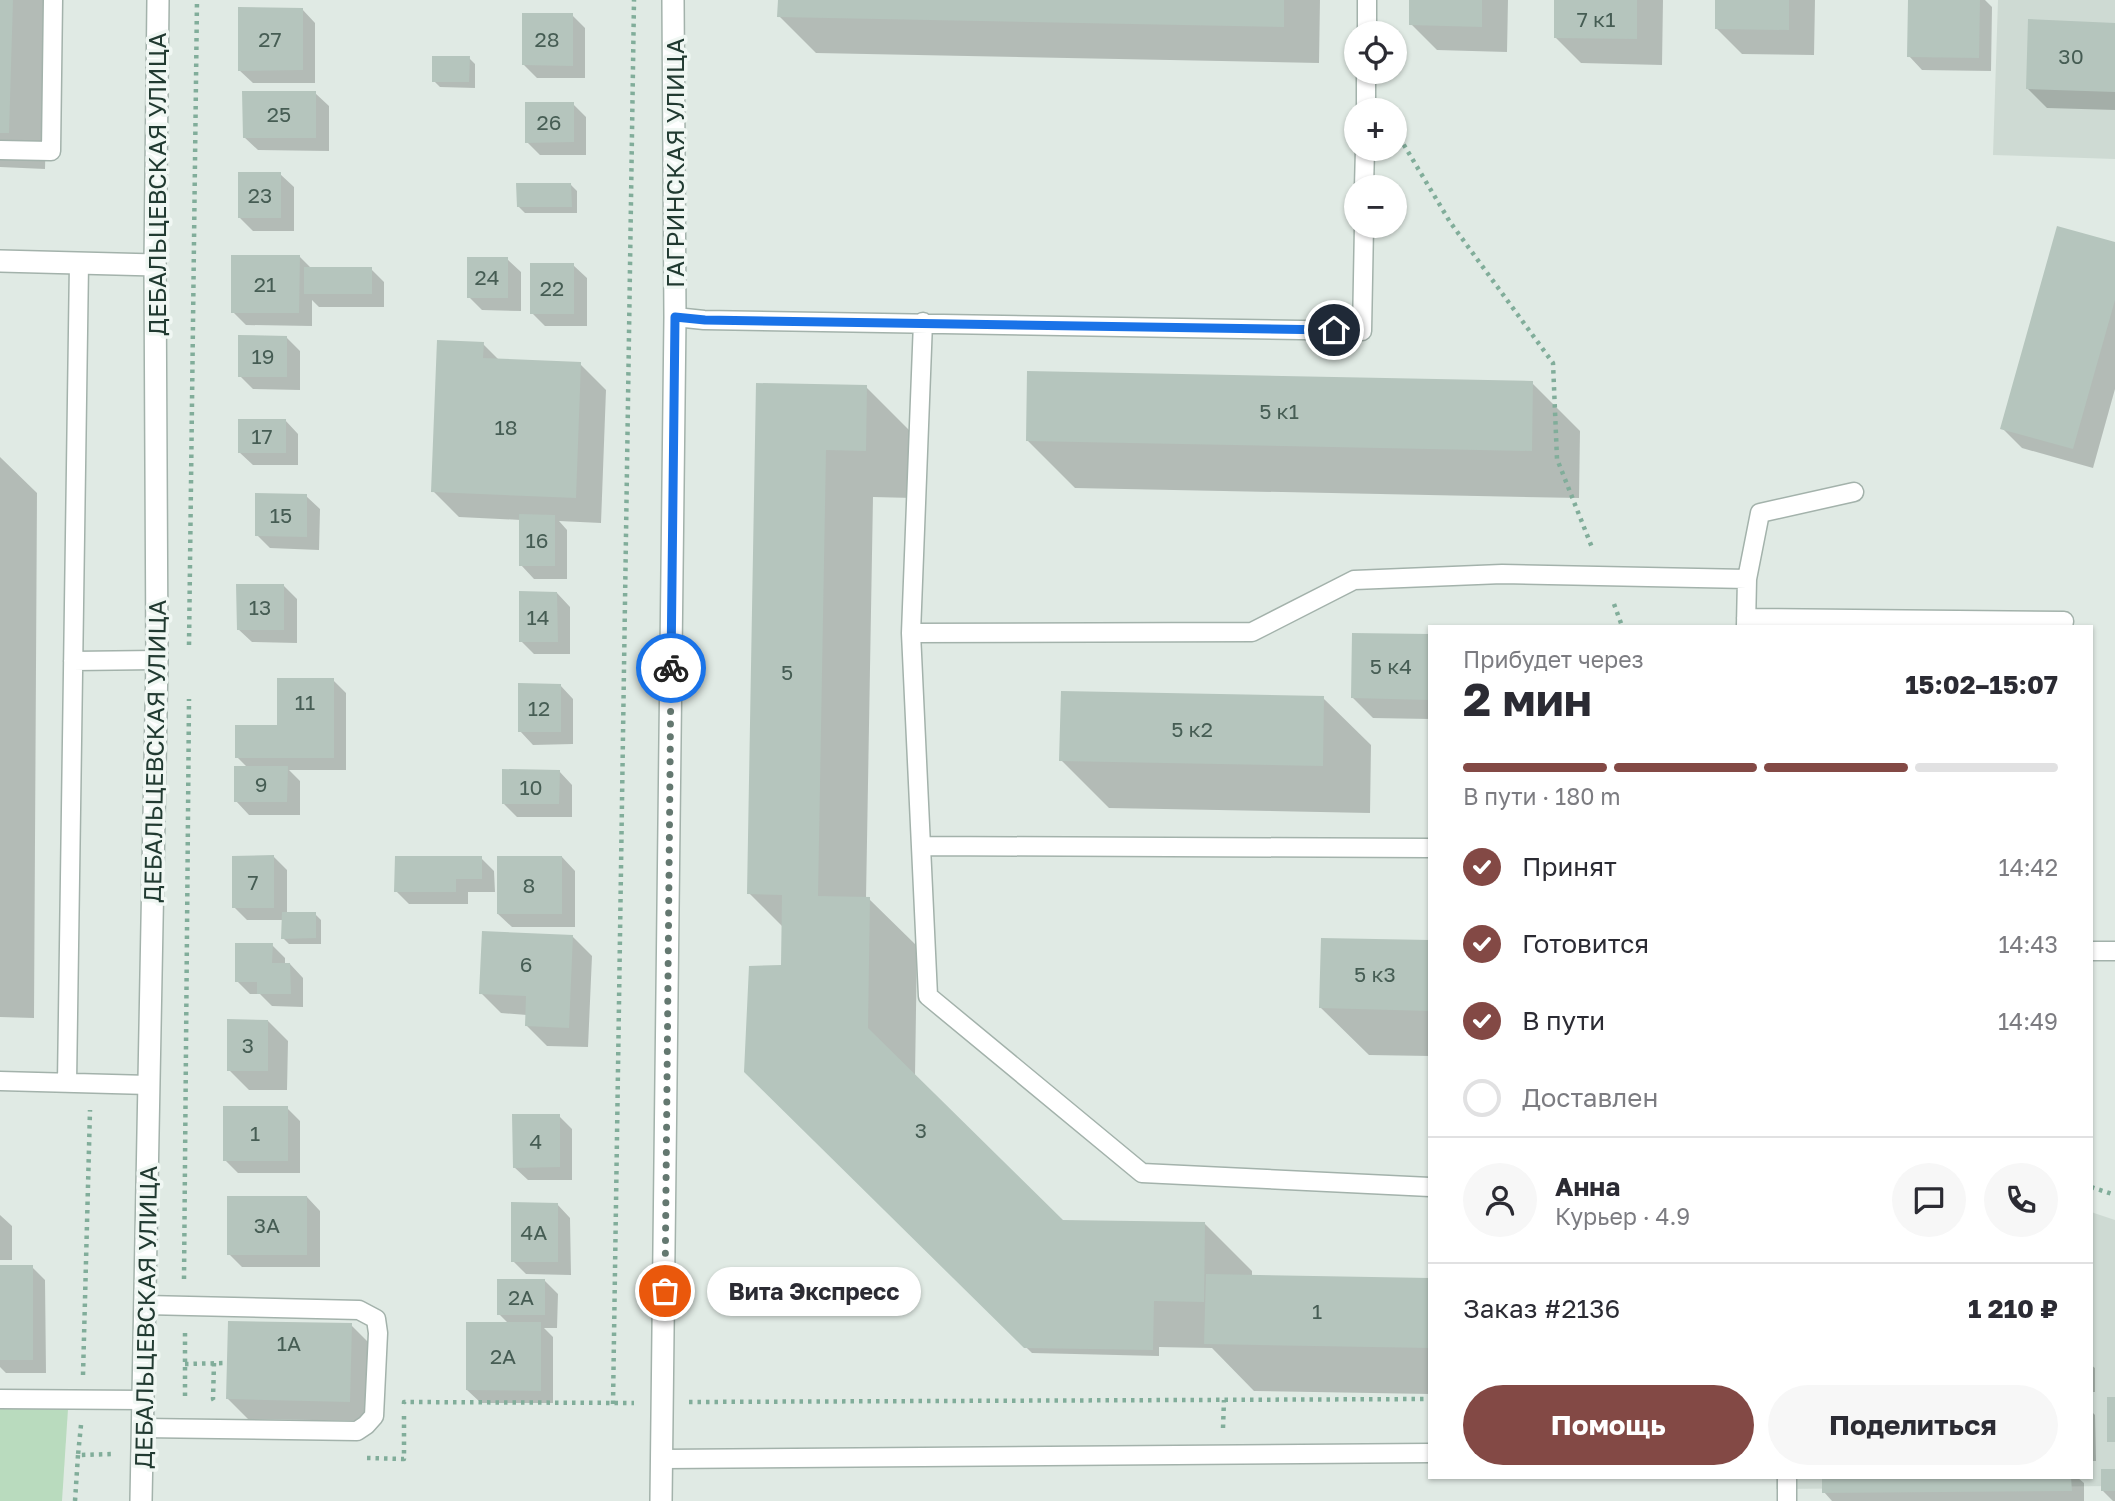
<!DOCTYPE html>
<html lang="ru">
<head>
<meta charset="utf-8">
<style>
	body { margin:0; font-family:"Golos Text",sans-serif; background:#f7f7f7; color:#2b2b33; height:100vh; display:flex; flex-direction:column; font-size:26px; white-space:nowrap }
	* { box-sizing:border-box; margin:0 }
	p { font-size:23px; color:#7c7c81 }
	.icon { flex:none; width:38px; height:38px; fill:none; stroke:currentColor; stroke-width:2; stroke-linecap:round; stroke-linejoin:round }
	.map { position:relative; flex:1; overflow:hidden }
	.sheet { position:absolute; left:1428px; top:625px; width:665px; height:854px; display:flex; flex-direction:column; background:#fff; border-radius:0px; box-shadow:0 2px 5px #0004 }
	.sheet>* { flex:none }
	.buttons { position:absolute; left:1344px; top:21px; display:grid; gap:14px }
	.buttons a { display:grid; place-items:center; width:63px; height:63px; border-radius:50%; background:#fff; box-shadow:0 2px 5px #0004; font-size:35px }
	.pin { position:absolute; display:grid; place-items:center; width:60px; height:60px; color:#fff; margin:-30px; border:4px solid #fff; border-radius:50%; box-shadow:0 2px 7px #0007 }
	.courier { position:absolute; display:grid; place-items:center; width:70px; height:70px; margin:-35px; border:5px solid #1a73e8; border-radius:50%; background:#fff; color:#222; box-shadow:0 2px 9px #0007 }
	.bubble { position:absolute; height:49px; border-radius:24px; background:#fff; box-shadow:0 2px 5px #0004; font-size:23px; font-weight:700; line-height:49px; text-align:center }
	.headline em { font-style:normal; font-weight:700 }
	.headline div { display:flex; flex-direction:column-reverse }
	.headline { display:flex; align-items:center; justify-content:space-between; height:119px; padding:0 35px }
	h1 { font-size:46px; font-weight:700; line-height:52px }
	.bar { display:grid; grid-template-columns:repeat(4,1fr); gap:10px 7px; align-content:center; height:84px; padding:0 35px }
	.bar i { height:9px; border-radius:5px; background:#e1e1e2 }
	.bar .selected { background:#834945 }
	.bar p { grid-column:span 4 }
	.line { display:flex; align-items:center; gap:18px; padding:0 35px; border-top:2px solid #e1e1e2 }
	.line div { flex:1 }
	.round { display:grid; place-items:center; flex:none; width:74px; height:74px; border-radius:37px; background:#f7f7f7 }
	ol { padding:0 35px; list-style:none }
	li { display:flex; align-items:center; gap:21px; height:77px }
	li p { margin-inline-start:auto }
	li .icon { padding:7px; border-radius:50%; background:#834945; color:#fff; stroke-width:4 }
	li:last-child { color:#7c7c81 }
	li i { width:38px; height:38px; border:4px solid #e1e1e2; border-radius:50% }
	.cta { display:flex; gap:14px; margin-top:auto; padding:14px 35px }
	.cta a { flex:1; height:80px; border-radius:42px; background:#834945; color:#fff; font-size:28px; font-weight:700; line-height:80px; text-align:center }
	.cta a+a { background:#f7f7f7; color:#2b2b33 }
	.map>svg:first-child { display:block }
</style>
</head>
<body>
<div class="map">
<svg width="2115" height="1501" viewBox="0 0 2115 1501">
	<rect width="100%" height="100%" fill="#e0eae4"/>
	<path fill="#cedad3" d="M 1998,0 L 2115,0 L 2115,159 L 1993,155 Z
		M 2091,1212 L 2115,1220 L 2115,1486 L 1776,1489 L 1776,1477 L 2091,1477 Z"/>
	<path fill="#b9dbbe" d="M 0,1409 L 68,1409 L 62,1501 L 0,1501 Z"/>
	<path fill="#0003" d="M 0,0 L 49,0 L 45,169 L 0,167 Z
		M 780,0 L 1320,0 L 1319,63 L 816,53 L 779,16 Z
		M 1411,0 L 1508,0 L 1507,52 L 1437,50 L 1411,24 Z
		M 1556,0 L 1663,0 L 1662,65 L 1581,63 L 1555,37 Z
		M 1717,0 L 1815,0 L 1814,55 L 1742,54 L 1716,28 Z
		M 1909,0 L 1985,0 L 1992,7 L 1991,71 L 1922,70 L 1909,56 Z
		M 302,9 L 315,23 L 315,83 L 253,83 L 239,70 Z
		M 572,15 L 585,28 L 585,78 L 537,78 L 524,65 Z
		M 2115,24 L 2115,110 L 2047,108 L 2027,88 Z
		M 469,58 L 475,64 L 475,88 L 440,87 L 434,81 Z
		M 315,93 L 329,106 L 329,151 L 258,150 L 244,137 Z
		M 573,104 L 586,117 L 586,155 L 540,155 L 527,142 Z
		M 280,174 L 294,187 L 294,231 L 253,231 L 240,218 Z
		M 571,185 L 577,191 L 577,213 L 525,213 L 518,206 Z
		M 2115,244 L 2115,389 L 2093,468 L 2022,448 L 2002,428 Z
		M 299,256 L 312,269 L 371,269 L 384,282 L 384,307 L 319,307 L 312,300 L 312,326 L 246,325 L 233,312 Z
		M 507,259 L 521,272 L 521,311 L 482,310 L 469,297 Z
		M 573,265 L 587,278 L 587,326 L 545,326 L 532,313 Z
		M 287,338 L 300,351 L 300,390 L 253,389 L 240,376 Z
		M 483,344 L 500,361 L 580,364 L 606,390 L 601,523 L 559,521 L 567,530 L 567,579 L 534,579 L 521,565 L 521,520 L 459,517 L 433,491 Z
		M 1532,383 L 1580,431 L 1579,498 L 1075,488 L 1028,441 Z
		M 758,385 L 866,387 L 914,435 L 913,498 L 873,497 L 866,899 L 869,899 L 917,946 L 915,1076 L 1062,1222 L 1205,1224 L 1252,1271 L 1252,1276 L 1430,1280 L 1430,1394 L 1254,1391 L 1212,1348 L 1159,1347 L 1159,1356 L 1032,1353 L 746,1072 L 783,967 L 784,928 L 749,893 Z
		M 285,420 L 298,434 L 298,465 L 253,465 L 239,452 Z
		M 0,457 L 37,493 L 34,1018 L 0,1017 Z
		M 306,496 L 320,509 L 319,550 L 270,548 L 257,535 Z
		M 284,586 L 297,599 L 297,643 L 252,642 L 238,629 Z
		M 557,593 L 570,607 L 570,654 L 534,654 L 521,641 Z
		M 1430,636 L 1430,719 L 1373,718 L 1353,698 Z
		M 333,680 L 346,693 L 346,770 L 289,770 L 300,781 L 300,815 L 249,815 L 236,801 L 248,768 L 237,757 L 278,727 Z
		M 560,685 L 573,699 L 573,744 L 533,745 L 520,731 Z
		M 1323,698 L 1371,745 L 1370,813 L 1109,808 L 1061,760 Z
		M 559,771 L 572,785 L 572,817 L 517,817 L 504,804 Z
		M 274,857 L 287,870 L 287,913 L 315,914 L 321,920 L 321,944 L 289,944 L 283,938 L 283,920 L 247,920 L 234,907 Z
		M 562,857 L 575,871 L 575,927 L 512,927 L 498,914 Z
		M 481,858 L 494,871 L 495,892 L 468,892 L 468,904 L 409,904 L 396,891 Z
		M 572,936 L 592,956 L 588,1047 L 547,1046 L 527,1026 L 527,1015 L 501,1013 L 481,993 Z
		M 1430,942 L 1430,1056 L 1369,1055 L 1321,1008 Z
		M 272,945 L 285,958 L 285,964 L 290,964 L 303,978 L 303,1007 L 272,1006 L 260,994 L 250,994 L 237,981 Z
		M 268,1021 L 288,1041 L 287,1090 L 249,1090 L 229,1070 Z
		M 287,1108 L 300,1121 L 300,1173 L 238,1173 L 225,1160 Z
		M 559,1116 L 572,1129 L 572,1180 L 528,1180 L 514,1167 Z
		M 307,1197 L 320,1211 L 320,1267 L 242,1267 L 229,1254 Z
		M 557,1204 L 570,1218 L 571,1275 L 526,1274 L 513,1261 Z
		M 0,1215 L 12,1226 L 12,1260 L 0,1260 Z
		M 0,1267 L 32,1267 L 45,1280 L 46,1373 L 6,1373 L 0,1367 Z
		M 545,1281 L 558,1294 L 557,1328 L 544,1328 L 553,1337 L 553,1403 L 481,1403 L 467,1390 L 509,1324 L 499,1314 Z
		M 351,1325 L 371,1345 L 370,1421 L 248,1419 L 228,1399 Z
		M 2091,1365 L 2095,1368 L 2095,1392 L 2091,1392 Z
		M 2091,1411 L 2095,1415 L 2096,1461 L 2091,1461 Z
		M 2115,1471 L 2115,1501 L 2113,1501 L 2103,1491 Z
		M 1823,1477 L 2077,1477 L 2084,1483 L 2084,1501 L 1832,1501 L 1824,1492 Z"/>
	<path fill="#b5c5bd" d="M 0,0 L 13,0 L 9,133 L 0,133 Z
		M 778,0 L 1284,0 L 1284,27 L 777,17 Z
		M 1409,0 L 1482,0 L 1482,27 L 1409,25 Z
		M 1554,0 L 1637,0 L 1637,39 L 1554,38 Z
		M 1715,0 L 1789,0 L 1789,30 L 1715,29 Z
		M 1908,0 L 1980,0 L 1979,58 L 1907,57 Z
		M 238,7 L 303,8 L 303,70 L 238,71 Z
		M 522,13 L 573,13 L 573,66 L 522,65 Z
		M 2028,19 L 2115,23 L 2115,92 L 2026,89 Z
		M 432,56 L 470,56 L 469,82 L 432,82 Z
		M 242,91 L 316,91 L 316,138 L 243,138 Z
		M 525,102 L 574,102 L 574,142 L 525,143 Z
		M 238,172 L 281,172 L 281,218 L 238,218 Z
		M 516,183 L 571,183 L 572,207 L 517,207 Z
		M 2057,226 L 2115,242 L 2115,300 L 2073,449 L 2000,429 Z
		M 231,255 L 300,255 L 299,313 L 231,313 Z
		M 467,257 L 508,257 L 508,298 L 467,298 Z
		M 530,263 L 574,263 L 574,314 L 530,314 Z
		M 304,267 L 372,267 L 372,294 L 304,294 Z
		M 238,335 L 287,336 L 287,377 L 238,377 Z
		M 437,340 L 484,342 L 483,358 L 581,362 L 576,498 L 431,492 Z
		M 1027,371 L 1533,381 L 1532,451 L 1026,441 Z
		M 756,383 L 867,385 L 866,451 L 826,450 L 818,896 L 870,897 L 868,1028 L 1063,1220 L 1205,1222 L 1204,1302 L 1154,1301 L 1153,1350 L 1024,1348 L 744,1072 L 749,966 L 781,965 L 782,895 L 747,894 Z
		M 238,419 L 286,419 L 286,453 L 238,453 Z
		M 255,493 L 307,494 L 307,537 L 255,536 Z
		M 519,514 L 555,515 L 555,566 L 519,566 Z
		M 236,584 L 284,584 L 284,630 L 237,630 Z
		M 519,591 L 557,592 L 558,642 L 519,642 Z
		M 1352,633 L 1430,634 L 1430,700 L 1351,698 Z
		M 277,678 L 334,678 L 334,758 L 235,758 L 235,725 L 277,725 Z
		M 518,683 L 561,684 L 561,732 L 518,732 Z
		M 1061,691 L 1324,696 L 1323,766 L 1059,761 Z
		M 234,766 L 288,766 L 287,802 L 234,802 Z
		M 502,769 L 560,770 L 559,804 L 502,804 Z
		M 274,855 L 274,908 L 232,908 L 232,856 Z
		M 395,856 L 482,856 L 482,879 L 456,879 L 456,892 L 394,892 Z
		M 497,856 L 562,856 L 562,914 L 497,914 Z
		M 282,912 L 316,912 L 316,938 L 281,939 Z
		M 482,931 L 573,935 L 569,1028 L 525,1026 L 526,996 L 479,994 Z
		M 1321,938 L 1430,940 L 1430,1011 L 1319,1008 Z
		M 235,943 L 273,943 L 272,963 L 290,963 L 291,994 L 257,994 L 257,982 L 235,982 Z
		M 227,1019 L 268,1020 L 268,1071 L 227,1071 Z
		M 223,1106 L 288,1106 L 288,1161 L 223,1161 Z
		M 512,1114 L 560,1114 L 560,1167 L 513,1168 Z
		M 227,1196 L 307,1196 L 307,1255 L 227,1255 Z
		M 511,1202 L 558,1203 L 558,1262 L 511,1262 Z
		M 0,1265 L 33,1265 L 33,1360 L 0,1360 Z
		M 1206,1274 L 1430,1278 L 1430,1348 L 1204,1344 Z
		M 497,1279 L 545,1279 L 545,1315 L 497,1315 Z
		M 228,1321 L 352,1323 L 350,1402 L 226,1399 Z
		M 466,1322 L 541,1322 L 541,1391 L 466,1390 Z
		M 2107,1397 L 2115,1397 L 2115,1442 L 2107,1442 Z
		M 2101,1469 L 2115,1469 L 2115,1491 L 2101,1491 Z
		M 1822,1477 L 2071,1477 L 2072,1491 L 1822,1493 Z"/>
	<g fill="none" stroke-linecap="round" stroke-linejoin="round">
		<g stroke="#a3b2ab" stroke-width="21">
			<path id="service" d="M 1367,33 L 1367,0
				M 1366,110 L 1366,72
				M 0,150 L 51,151 L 53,0
				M 1364,187 L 1365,149
				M 675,317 L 704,320 L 1362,331 L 1364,226
				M 923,322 L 911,633 L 928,996 L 1142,1173 L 1430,1187
				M 1747,579 L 1760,513 L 1854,492
				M 1746,618 L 2064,621 L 2063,626
				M 911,633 L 1252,632 L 1354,580 L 1502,574 L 1747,579 L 1746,626
				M 73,661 L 157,660
				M 921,846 L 1430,848
				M 2091,951 L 2115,951
				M 0,1081 L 149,1085
				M 67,1083 L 79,263
				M 0,1399 L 143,1400
				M 143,1428 L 357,1431 L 366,1425 L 374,1416 L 378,1333 L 376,1319 L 359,1310 L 145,1305
				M 663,1459 L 1430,1453
				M 1787,1477 L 1787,1501"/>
		</g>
		<g stroke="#a3b2ab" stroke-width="24">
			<path id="minor" d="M 0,261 L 155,265
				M 141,1501 L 157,660 L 155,265 L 158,0
				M 661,1501 L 675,317 L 673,0"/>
		</g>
		<path stroke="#81ad9a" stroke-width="4.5" stroke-dasharray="3.5 5" stroke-linecap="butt" d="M 1395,130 L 1450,222 L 1553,363 L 1557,459 L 1593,550
			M 1614,604 L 1622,626
			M 189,645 L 197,0
			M 2091,1187 L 2115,1195
			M 184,1279 L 189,699
			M 185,1333 L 185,1401
			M 214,1363 L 213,1399 L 216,1404
			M 185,1364 L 227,1363
			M 83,1375 L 90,1110
			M 689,1402 L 1430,1399
			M 404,1404 L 404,1402 L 634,1403
			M 613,1404 L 634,0
			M 81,1425 L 78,1455 L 113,1454
			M 1223,1428 L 1224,1400
			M 367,1458 L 404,1459 L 404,1416
			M 75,1501 L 78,1455"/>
		<use href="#service" stroke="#fff" stroke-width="18"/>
		<use href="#minor" stroke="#fff" stroke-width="21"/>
	</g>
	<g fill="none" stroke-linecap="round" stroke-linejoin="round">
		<path stroke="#647870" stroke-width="7" stroke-dasharray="0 12.6" d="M 665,1291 L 671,668"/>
		<path stroke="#1a73e8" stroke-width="9" d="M 671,668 L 675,317 L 705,320 L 1334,330"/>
	</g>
	<g text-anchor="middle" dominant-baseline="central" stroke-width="7" stroke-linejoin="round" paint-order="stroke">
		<g font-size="21" fill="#465d54">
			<text x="1596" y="19">7 к1</text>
			<text x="270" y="39">27</text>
			<text x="547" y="39">28</text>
			<text x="2071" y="56">30</text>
			<text x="279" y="114">25</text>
			<text x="549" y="122">26</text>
			<text x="260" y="195">23</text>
			<text x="487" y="277">24</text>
			<text x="265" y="284">21</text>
			<text x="552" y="288">22</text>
			<text x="263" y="356">19</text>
			<text x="1279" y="411">5 к1</text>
			<text x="506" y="427">18</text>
			<text x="262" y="436">17</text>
			<text x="281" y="515">15</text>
			<text x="537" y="540">16</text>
			<text x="260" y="607">13</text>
			<text x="538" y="617">14</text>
			<text x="1391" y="666">5 к4</text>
			<text x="787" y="672">5</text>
			<text x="305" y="702">11</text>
			<text x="539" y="708">12</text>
			<text x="1192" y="729">5 к2</text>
			<text x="261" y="784">9</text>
			<text x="531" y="787">10</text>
			<text x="253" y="882">7</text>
			<text x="529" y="885">8</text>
			<text x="526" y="964">6</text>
			<text x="1375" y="974">5 к3</text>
			<text x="248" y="1045">3</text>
			<text x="921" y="1130">3</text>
			<text x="255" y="1133">1</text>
			<text x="536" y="1141">4</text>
			<text x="267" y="1225">3А</text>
			<text x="534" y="1232">4А</text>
			<text x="521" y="1297">2А</text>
			<text x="1317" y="1311">1</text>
			<text x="289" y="1343">1А</text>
			<text x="503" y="1356">2А</text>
		</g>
		<g font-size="24" fill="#213a31" stroke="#f0f7f3">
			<text transform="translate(674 163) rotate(-90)">ГАГРИНСКАЯ УЛИЦА</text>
			<text transform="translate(156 184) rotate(-90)">ДЕБАЛЬЦЕВСКАЯ УЛИЦА</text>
			<text transform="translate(154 751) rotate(-89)">ДЕБАЛЬЦЕВСКАЯ УЛИЦА</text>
			<text transform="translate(145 1317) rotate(-89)">ДЕБАЛЬЦЕВСКАЯ УЛИЦА</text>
		</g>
	</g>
</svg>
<div class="buttons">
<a><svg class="icon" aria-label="locate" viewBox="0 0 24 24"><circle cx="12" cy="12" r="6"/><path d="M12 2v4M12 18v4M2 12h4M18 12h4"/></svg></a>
<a>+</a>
<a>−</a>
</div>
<div class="pin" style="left:665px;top:1291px;background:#ea580c"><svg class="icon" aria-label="bag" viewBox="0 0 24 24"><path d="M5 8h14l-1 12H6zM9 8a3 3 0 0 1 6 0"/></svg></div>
<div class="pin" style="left:1334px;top:330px;background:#1f2937"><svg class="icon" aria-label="home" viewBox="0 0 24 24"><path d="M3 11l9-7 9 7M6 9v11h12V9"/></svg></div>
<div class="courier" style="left:671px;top:668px"><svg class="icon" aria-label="bike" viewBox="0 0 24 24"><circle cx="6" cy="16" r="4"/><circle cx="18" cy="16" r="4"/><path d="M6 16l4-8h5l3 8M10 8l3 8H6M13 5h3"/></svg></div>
<div class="bubble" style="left:707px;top:1267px;width:214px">Вита Экспресс</div>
<section class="sheet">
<div class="headline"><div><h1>2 мин</h1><p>Прибудет через</p></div><em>15:02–15:07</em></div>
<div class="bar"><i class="selected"></i><i class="selected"></i><i class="selected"></i><i></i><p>В пути · 180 m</p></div>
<ol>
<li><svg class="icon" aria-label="check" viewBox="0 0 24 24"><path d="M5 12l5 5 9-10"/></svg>Принят<p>14:42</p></li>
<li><svg class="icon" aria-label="check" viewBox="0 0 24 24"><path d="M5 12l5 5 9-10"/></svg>Готовится<p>14:43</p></li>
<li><svg class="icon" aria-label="check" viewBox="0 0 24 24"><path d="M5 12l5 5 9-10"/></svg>В пути<p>14:49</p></li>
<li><i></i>Доставлен</li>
</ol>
<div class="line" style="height:126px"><a class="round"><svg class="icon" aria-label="person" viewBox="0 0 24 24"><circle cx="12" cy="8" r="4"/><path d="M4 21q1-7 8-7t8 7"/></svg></a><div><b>Анна</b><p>Курьер · 4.9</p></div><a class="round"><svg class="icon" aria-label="chat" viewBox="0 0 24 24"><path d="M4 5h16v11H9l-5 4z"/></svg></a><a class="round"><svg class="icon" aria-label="phone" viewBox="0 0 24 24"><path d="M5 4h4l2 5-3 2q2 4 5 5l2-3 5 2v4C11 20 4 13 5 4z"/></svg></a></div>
<div class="line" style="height:91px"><div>Заказ #2136</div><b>1 210 ₽</b></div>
<div class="cta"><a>Помощь</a><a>Поделиться</a></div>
</section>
</div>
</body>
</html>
